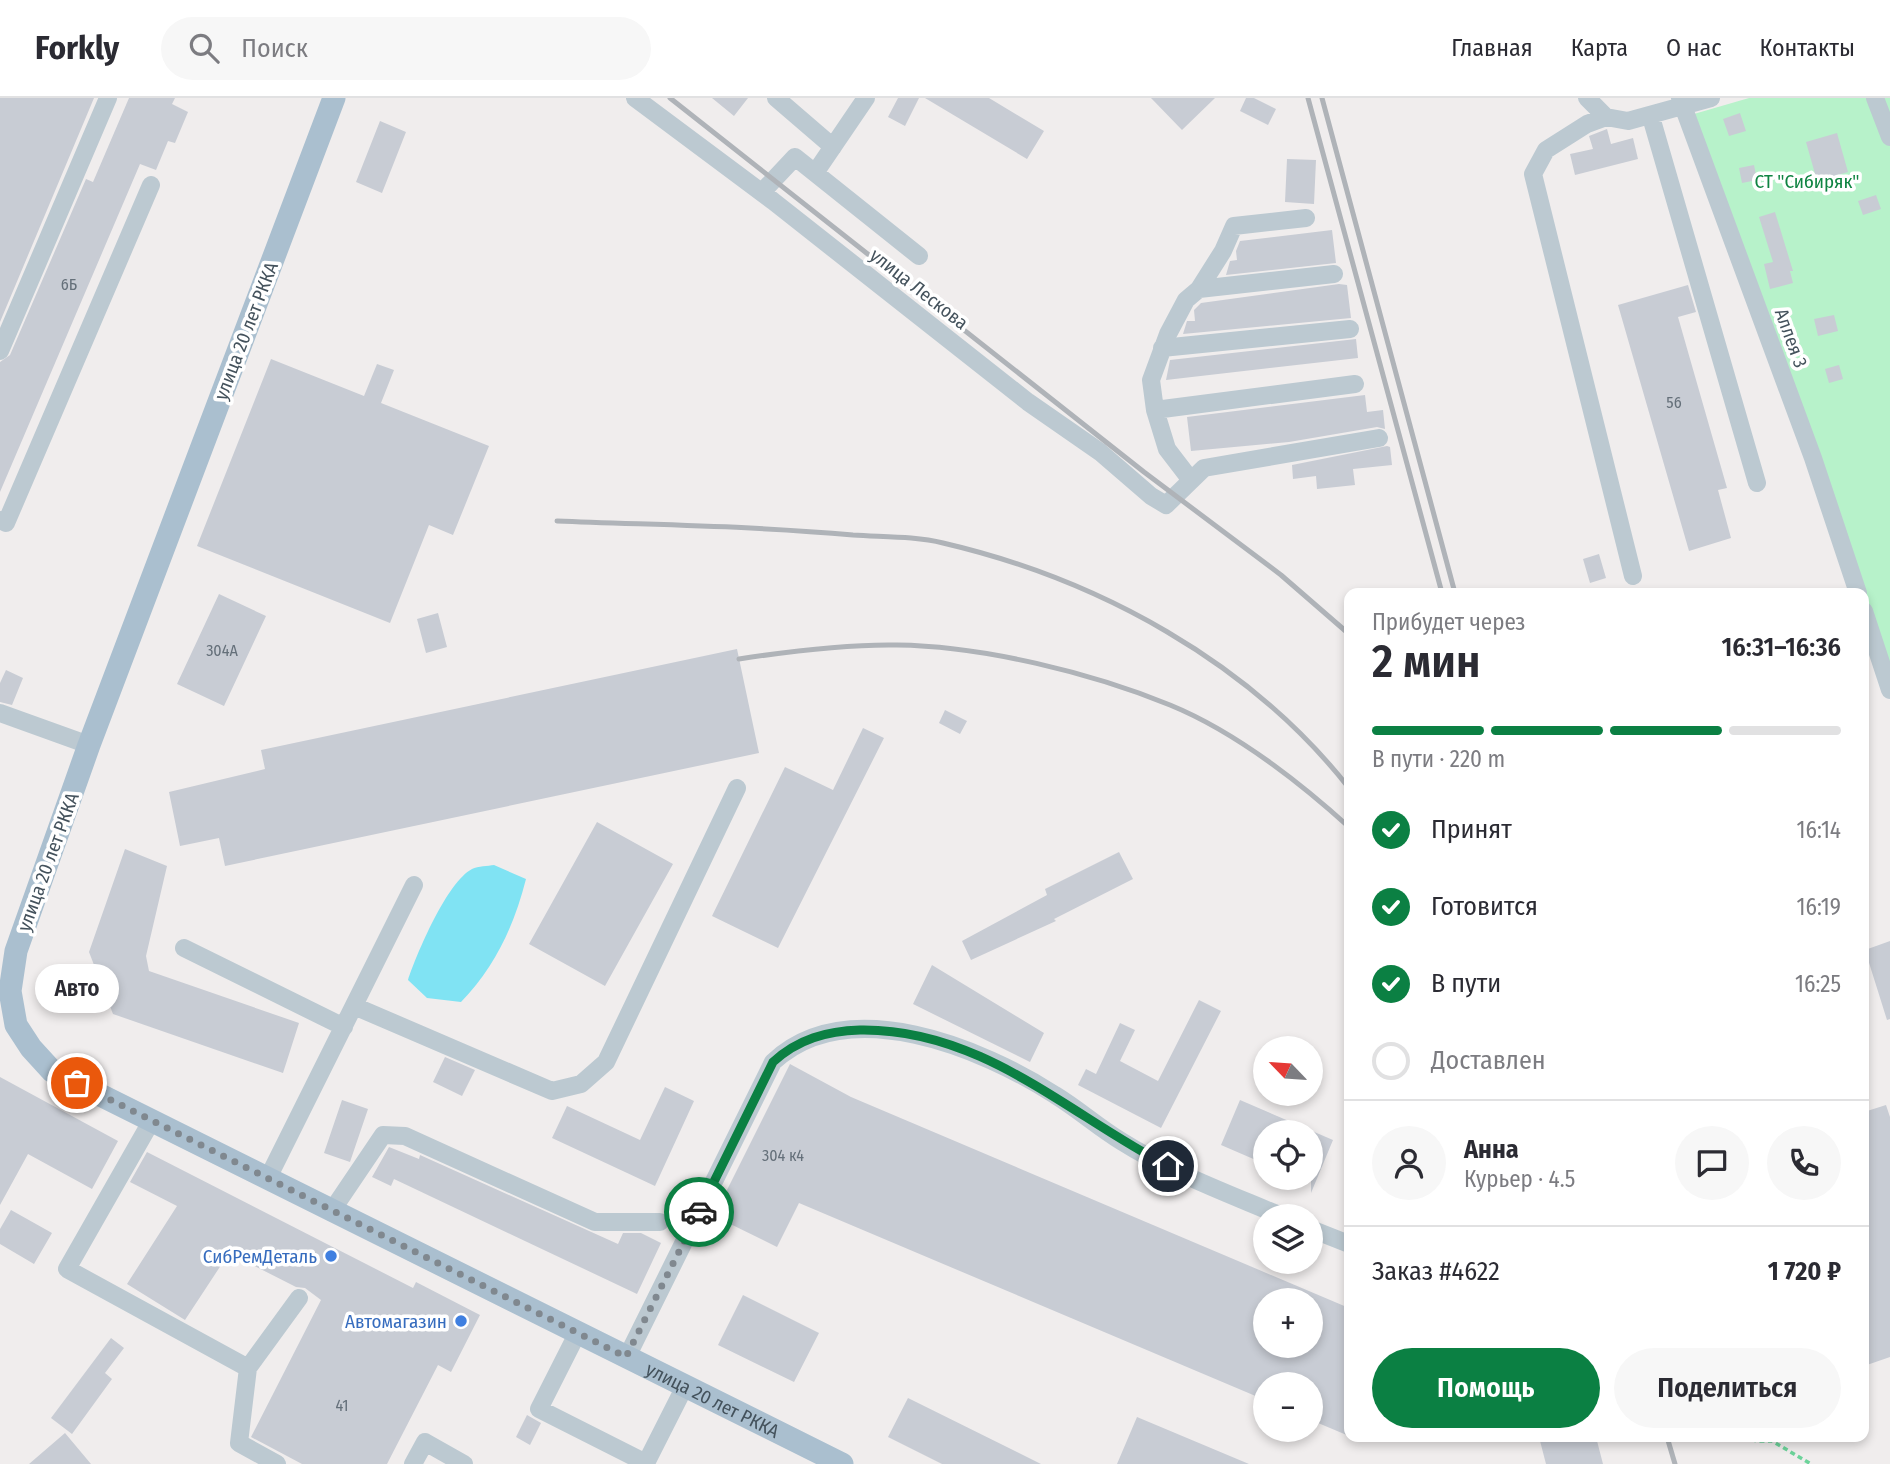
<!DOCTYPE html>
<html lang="ru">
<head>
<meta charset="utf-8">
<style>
	body { margin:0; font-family:"Fira Sans Condensed",sans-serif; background:#f7f7f7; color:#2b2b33; height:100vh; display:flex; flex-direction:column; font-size:26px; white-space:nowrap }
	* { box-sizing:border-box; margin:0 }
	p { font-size:23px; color:#7c7c81 }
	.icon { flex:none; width:38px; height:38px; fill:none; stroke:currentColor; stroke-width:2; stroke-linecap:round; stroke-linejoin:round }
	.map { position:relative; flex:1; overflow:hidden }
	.drawer { position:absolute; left:1344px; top:490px; width:525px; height:854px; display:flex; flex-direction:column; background:#fff; border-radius:14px; box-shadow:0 4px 10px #0003 }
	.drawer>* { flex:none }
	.needle { width:46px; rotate:295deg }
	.controls { position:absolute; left:1253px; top:938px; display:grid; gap:14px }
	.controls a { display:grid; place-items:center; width:70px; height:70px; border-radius:50%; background:#fff; box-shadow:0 4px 10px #0003; font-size:35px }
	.pin { position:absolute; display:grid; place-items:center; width:60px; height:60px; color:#fff; margin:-30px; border:4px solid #fff; border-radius:50%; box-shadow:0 2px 7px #0007 }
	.courier { position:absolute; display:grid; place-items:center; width:70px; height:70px; margin:-35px; border:5px solid #0b8043; border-radius:50%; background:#fff; color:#222; box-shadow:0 2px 9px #0007 }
	.bubble { position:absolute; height:49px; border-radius:24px; background:#fff; box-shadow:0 4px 10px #0003; font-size:23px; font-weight:600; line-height:49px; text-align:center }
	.headline em { font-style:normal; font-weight:600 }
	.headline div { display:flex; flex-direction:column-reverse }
	.headline { display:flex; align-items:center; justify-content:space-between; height:119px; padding:0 28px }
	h1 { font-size:46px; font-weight:600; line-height:52px }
	.bar { display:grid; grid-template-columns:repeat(4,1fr); gap:10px 7px; align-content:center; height:84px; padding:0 28px }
	.bar i { height:9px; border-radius:5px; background:#e1e1e2 }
	.bar .current { background:#0b8043 }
	.bar p { grid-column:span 4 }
	.line { display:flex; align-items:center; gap:18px; padding:0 28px; border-top:2px solid #e1e1e2 }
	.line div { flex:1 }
	.round { display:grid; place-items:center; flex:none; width:74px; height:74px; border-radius:37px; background:#f7f7f7 }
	ol { padding:0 28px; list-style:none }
	li { display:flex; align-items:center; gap:21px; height:77px }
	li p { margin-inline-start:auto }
	li .icon { padding:7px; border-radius:50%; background:#0b8043; color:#fff; stroke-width:4 }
	li:last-child { color:#7c7c81 }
	li i { width:38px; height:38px; border:4px solid #e1e1e2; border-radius:50% }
	.button { display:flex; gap:14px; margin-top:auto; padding:14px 28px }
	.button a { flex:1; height:80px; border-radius:42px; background:#0b8043; color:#fff; font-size:28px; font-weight:600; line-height:80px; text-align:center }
	.button a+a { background:#f7f7f7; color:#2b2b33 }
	header { display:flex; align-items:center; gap:42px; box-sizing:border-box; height:98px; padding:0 35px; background:#fff; border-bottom:2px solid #e1e1e2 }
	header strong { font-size:33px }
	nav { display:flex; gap:38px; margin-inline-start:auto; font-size:24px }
	.search { width:490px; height:63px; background:#f7f7f7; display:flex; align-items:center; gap:18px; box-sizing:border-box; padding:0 24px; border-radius:38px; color:#7c7c81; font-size:26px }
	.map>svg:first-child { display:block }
</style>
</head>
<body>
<header>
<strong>Forkly</strong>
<div class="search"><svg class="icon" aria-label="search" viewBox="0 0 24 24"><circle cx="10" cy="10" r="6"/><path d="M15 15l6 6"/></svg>Поиск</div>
<nav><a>Главная</a><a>Карта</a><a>О нас</a><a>Контакты</a></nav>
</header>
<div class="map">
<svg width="1890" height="1366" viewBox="0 0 1890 1366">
	<rect width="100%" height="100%" fill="#f0eded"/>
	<path fill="#b7f2ca" d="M 1749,0 L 1890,0 L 1890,567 L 1694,16 Z"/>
	<path fill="#80e3f3" d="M 494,767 L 526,781 C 514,828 495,869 461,904 L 427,900 L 408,882 C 417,855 447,784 472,771 C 478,768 488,768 494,767 Z"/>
	<path fill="#c8ccd4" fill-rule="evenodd" d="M 0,0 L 94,0 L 0,224 Z
		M 129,0 L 175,0 L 172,6 L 188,14 L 175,45 L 168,43 L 156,72 L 140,66 L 0,394 L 0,264 L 10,257 L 86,81 L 93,84 Z
		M 712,0 L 748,0 L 734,18 Z
		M 898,0 L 919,0 L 905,28 L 888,19 Z
		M 925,0 L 989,0 L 1044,33 L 1027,61 Z
		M 1151,0 L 1215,0 L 1182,32 Z
		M 1246,0 L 1254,0 L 1276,11 L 1268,27 L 1240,13 Z
		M 1740,15 L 1746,33 L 1729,38 L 1723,21 Z
		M 380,23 L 406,34 L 382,95 L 356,84 Z
		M 1607,31 L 1611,46 L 1633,40 L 1638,61 L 1575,77 L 1570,56 L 1593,51 L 1589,38 Z
		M 1837,35 L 1848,74 L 1817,83 L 1806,44 Z
		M 1287,61 L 1316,62 L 1314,106 L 1285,104 Z
		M 1754,67 L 1757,82 L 1742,85 L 1739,70 Z
		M 1876,97 L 1881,111 L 1863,117 L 1858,103 Z
		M 1775,114 L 1793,173 L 1790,173 L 1793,185 L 1770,191 L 1764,166 L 1773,164 L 1759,119 Z
		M 1332,132 L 1336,165 L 1226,177 L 1230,163 L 1237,162 L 1236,153 L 1240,143 Z
		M 1339,186 L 1347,187 L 1351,220 L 1183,236 L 1187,223 L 1195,223 L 1194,212 L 1201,205 Z
		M 1688,187 L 1696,214 L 1678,219 L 1727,390 L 1718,392 L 1731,440 L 1689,453 L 1618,207 Z
		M 1834,217 L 1838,233 L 1818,238 L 1814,221 Z
		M 1356,241 L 1358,260 L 1166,282 L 1170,262 Z
		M 271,261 L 364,298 L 377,266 L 394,272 L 381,305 L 489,348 L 453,437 L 429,427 L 390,525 L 197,448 Z
		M 1839,267 L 1843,281 L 1829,285 L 1825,271 Z
		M 1365,297 L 1367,314 L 1383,312 L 1385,331 L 1377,329 L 1289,344 L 1191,353 L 1187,319 Z
		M 1387,348 L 1390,349 L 1392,367 L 1353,371 L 1355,387 L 1317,391 L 1316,378 L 1293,381 L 1292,367 Z
		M 1599,456 L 1606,480 L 1590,485 L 1583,461 Z
		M 219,496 L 266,518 L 224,608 L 177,586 Z
		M 438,515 L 447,549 L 426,555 L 417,521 Z
		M 737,551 L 759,655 L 225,768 L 219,740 L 180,748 L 169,694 L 265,671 L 261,652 Z
		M 6,572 L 23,580 L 12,607 L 0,604 L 0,585 Z
		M 945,612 L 967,623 L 960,636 L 939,625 Z
		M 863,630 L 884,640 L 778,850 L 712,818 L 785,669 L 833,692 Z
		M 597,724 L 673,766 L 605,888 L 529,846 Z
		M 125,751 L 167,768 L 146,858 L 149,873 L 299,925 L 283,975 L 113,916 L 89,854 Z
		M 1119,754 L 1133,781 L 1054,821 L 1056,823 L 971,862 L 962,843 L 1047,797 L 1045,791 Z
		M 1890,843 L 1890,921 L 1887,922 L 1865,852 Z
		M 932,867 L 1044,935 L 1030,964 L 913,906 Z
		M 1199,902 L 1221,913 L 1161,1030 L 1078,987 L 1086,971 L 1096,976 L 1120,925 L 1135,932 L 1120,963 L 1158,983 Z
		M 445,959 L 475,972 L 462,998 L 433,984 Z
		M 790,966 L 851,999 L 1349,1210 L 1349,1338 L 1311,1322 L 1311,1286 L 1265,1286 L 1265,1302 L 799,1105 L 777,1149 L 714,1118 ZM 1265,1202 L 1311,1202 L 1311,1248 L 1265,1248 Z
		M 0,979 L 118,1043 L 92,1091 L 28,1056 L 0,1107 Z
		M 665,989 L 694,1003 L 655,1088 L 552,1040 L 567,1008 L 640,1042 Z
		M 342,1002 L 368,1011 L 350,1064 L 324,1055 Z
		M 1240,1002 L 1333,1042 L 1311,1095 L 1311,1034 L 1265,1034 L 1265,1066 L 1221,1047 Z
		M 1886,1007 L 1890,1019 L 1890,1259 L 1864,1268 L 1864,1014 Z
		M 389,1049 L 419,1061 L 420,1057 L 618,1146 L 623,1135 L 641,1135 L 661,1145 L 637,1196 L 394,1081 L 391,1088 L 372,1079 Z
		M 147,1054 L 413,1190 L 416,1184 L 480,1217 L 451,1274 L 438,1267 L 387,1366 L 302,1366 L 251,1339 L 321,1202 L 305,1190 L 296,1189 L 229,1155 L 185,1222 L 127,1186 L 177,1108 L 130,1084 Z
		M 11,1112 L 52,1135 L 34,1166 L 0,1146 L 0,1131 Z
		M 743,1197 L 819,1235 L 794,1284 L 718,1247 Z
		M 111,1240 L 124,1250 L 105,1275 L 112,1281 L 72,1336 L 51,1320 Z
		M 908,1300 L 1041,1366 L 942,1366 L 888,1339 Z
		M 527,1317 L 541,1325 L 530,1347 L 516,1339 Z
		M 1137,1319 L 1249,1366 L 1117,1366 Z
		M 65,1335 L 91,1366 L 29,1366 Z
		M 1539,1339 L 1596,1339 L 1603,1366 L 1546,1366 Z"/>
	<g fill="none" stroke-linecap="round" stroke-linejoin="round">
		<path stroke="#6cd39a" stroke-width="3.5" stroke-dasharray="5 3.5" stroke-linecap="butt" d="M 1743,1339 L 1757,1343 L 1772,1343 L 1811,1366"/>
		<path stroke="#bcc9d1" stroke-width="18" d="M 635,0 L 773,103 L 1028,304 L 1100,354 L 1151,398 L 1166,407 L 1204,370 L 1379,340
			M 776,0 L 833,49
			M 1587,0 L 1606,19 L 1628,23 L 1711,0
			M 1680,0 L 1813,360 L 1858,495
			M 1875,0 L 1890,39
			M 1606,19 L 1587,26 L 1546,52 L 1533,76 L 1633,478
			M 1651,19 L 1757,385
			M 815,75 L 866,0
			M 762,94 L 795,59 L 919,158
			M 1199,191 L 1334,176
			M 1162,250 L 1350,231
			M 0,253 L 108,0
			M 1155,312 L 1355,286
			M 1190,381 L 1167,351 L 1155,312 L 1151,282 L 1168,236 L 1186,202 L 1199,191 L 1223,153 L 1234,128 L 1306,120
			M 0,422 L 6,425 L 151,87
			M 1864,513 L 1890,592
			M 0,615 L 89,647
			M 184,850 L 344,929
			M 354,908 L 552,993 L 581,986 L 606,964 L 737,690
			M 152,1022 L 67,1171 L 248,1270 L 299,1200
			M 268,1080 L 414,787
			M 331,1114 L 383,1037 L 405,1038 L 595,1124 L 660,1124
			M 1311,1131 L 1349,1146
			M 578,1234 L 539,1311 L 646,1365 L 685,1288
			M 627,1259 L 773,964 C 848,894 982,950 1055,997 C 1078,1011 1098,1029 1121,1043 C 1170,1074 1227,1095 1281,1118
			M 248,1270 L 239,1345 L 277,1366
			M 413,1366 L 425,1344 L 464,1366"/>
		<path stroke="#aabfcf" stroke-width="23" id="s1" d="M 334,0 L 89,647 L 16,853 L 10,893 L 16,927 L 31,950 L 52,973 L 842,1366"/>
		<path stroke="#afb3b8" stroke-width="5" d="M 670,0 L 1144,374 L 1281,477 L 1349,536
			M 1308,0 L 1442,495
			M 1322,0 L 1455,495
			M 557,423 C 655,427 755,428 853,437 C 883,439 915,438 943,445 C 1098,481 1250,564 1349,690
			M 739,561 C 791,553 845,546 897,547 C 983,548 1092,575 1170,607 C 1236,634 1297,682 1349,729
			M 1667,1339 L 1675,1366"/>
	</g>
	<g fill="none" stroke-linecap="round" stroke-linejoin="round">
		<path stroke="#80888f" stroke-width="7" stroke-dasharray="0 12.6" d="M 77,985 L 626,1259 L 699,1114"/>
		<path stroke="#0b8043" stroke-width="9" d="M 699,1114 L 773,964 C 798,941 827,933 860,932 C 981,930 1068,1016 1168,1068"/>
	</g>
	<g fill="#3f7fe0" stroke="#fff" stroke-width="2.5">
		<circle cx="331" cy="1158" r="7"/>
		<circle cx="461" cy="1223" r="7"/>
	</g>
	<g text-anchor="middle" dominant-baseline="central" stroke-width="7" stroke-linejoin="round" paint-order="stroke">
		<g font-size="16" fill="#65707a">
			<text x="69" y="186">6Б</text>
			<text x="1674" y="304">56</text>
			<text x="222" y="552">304А</text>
			<text x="783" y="1057">304 к4</text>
			<text x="342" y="1307">41</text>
		</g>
		<g font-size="19" fill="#0f8442" stroke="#fff">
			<text x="1807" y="83">СТ "Сибиряк"</text>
		</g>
		<g font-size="19" fill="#44525c" stroke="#fff">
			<text transform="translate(919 191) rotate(38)">улица Лескова</text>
			<text transform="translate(246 233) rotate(-69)">улица 20 лет РККА</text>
			<text transform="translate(1791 240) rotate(70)">Аллея 3</text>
			<text transform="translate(48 764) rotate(-70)">улица 20 лет РККА</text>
			<text stroke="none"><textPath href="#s1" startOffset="1782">улица 20 лет РККА</textPath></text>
		</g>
		<g font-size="19" fill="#366cbe" stroke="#fff" text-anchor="end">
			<text x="317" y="1158">СибРемДеталь</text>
			<text x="447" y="1223">Автомагазин</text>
		</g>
	</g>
</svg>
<div class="controls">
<a><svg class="needle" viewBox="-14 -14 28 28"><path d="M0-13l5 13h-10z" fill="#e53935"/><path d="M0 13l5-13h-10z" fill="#7c7c81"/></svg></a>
<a><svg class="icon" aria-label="locate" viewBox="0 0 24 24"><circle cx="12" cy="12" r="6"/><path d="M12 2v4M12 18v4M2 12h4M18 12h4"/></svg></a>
<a><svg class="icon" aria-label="layers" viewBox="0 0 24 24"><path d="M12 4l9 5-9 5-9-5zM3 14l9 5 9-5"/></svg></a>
<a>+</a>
<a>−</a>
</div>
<div class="pin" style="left:77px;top:985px;background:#ea580c"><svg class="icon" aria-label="bag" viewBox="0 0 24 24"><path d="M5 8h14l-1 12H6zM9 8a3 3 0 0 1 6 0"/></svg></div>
<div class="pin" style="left:1168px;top:1068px;background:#1f2937"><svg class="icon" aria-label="home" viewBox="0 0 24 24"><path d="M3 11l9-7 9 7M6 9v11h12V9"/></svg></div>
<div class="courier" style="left:699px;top:1114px"><svg class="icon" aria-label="car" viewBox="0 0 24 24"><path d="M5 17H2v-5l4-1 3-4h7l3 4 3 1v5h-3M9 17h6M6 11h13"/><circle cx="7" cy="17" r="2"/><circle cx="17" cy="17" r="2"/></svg></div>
<div class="bubble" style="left:35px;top:866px;width:84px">Авто</div>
<section class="drawer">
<div class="headline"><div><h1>2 мин</h1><p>Прибудет через</p></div><em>16:31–16:36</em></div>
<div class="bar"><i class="current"></i><i class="current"></i><i class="current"></i><i></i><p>В пути · 220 m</p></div>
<ol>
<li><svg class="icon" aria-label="check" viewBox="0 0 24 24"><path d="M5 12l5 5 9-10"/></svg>Принят<p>16:14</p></li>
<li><svg class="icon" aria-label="check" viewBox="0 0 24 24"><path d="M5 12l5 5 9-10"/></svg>Готовится<p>16:19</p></li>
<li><svg class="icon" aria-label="check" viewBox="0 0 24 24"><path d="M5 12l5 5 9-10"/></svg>В пути<p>16:25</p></li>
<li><i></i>Доставлен</li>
</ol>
<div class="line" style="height:126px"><a class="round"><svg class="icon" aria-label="person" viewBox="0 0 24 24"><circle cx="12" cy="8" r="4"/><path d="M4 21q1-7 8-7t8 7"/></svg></a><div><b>Анна</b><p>Курьер · 4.5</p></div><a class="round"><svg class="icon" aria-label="chat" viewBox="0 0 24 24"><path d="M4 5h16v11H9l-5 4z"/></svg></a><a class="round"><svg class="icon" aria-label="phone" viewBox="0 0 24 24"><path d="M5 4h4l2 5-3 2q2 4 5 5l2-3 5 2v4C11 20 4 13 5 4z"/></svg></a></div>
<div class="line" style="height:91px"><div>Заказ #4622</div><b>1 720 ₽</b></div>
<div class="button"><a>Помощь</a><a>Поделиться</a></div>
</section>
</div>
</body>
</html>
